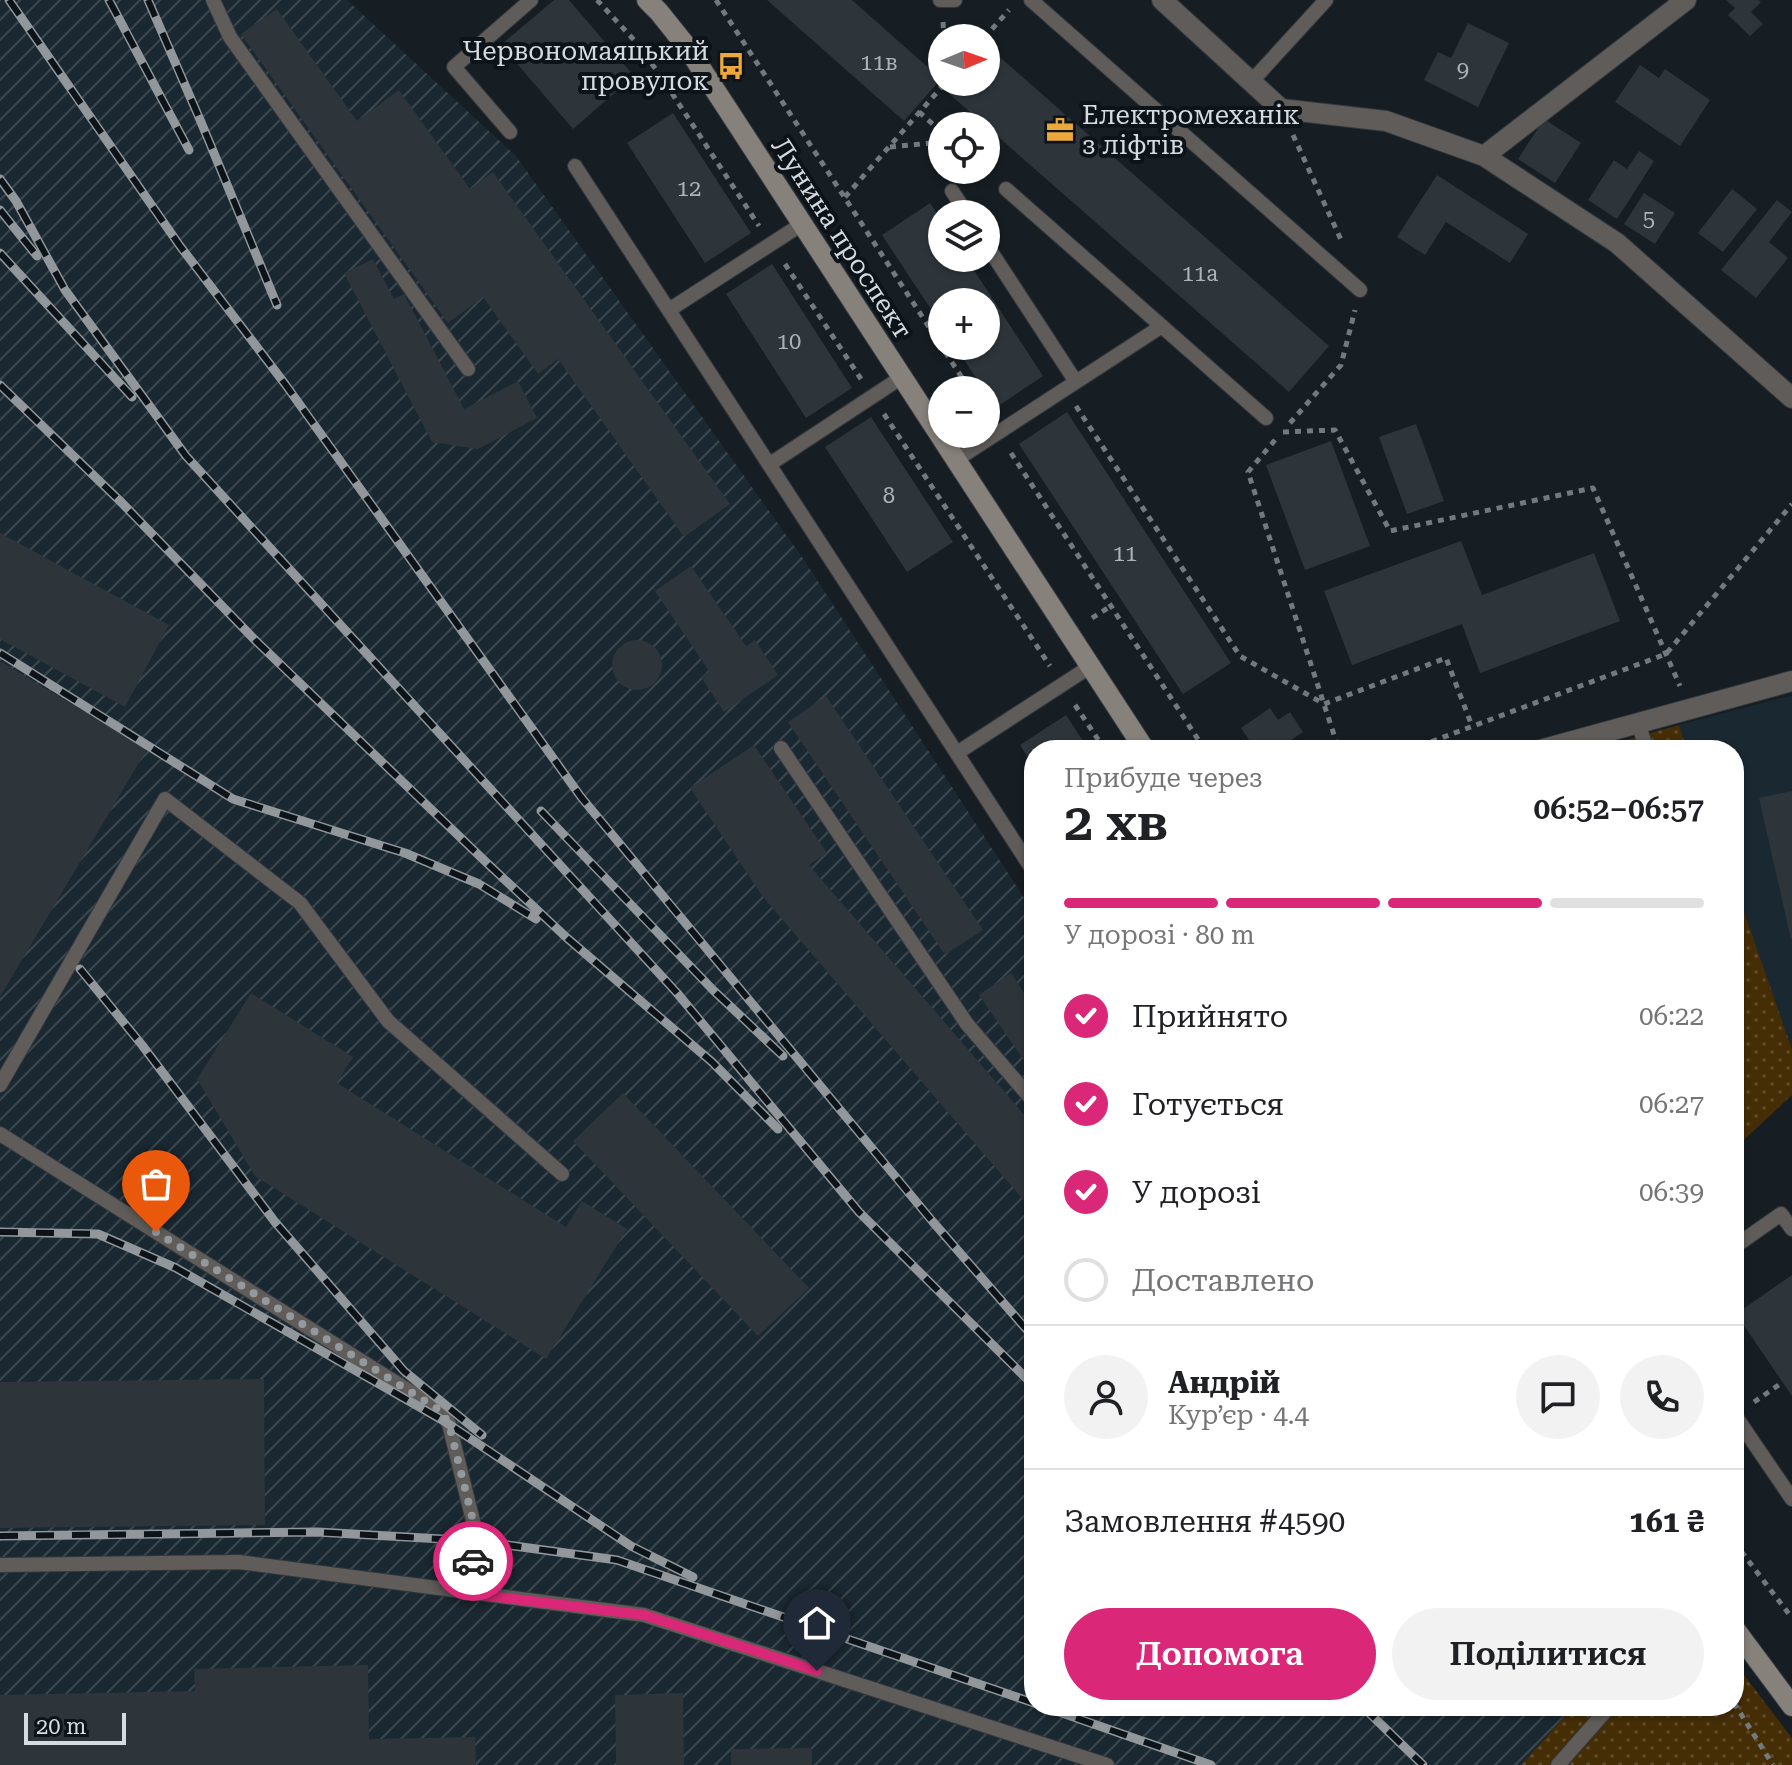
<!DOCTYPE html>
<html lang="uk">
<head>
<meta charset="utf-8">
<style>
	body { margin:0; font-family:"Roboto Serif",serif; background:#f2f2f2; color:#202124; height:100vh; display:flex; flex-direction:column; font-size:30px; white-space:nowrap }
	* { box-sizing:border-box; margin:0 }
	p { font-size:26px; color:#757577 }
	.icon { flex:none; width:44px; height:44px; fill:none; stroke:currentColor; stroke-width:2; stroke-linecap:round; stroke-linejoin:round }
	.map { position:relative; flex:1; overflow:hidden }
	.side { position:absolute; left:1024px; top:740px; width:720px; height:976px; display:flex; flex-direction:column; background:#fff; border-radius:32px; box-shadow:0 2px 6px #0004 }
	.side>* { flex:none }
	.needle { width:52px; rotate:88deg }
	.tools { position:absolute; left:928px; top:24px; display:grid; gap:16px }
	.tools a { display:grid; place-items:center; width:72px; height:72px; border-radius:50%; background:#fff; box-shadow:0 2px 6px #0004; font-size:40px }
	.scale { position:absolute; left:24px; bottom:20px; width:102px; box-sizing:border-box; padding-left:8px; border:4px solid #d6dbdf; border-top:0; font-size:22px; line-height:28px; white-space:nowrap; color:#d6dbdf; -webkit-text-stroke:6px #0d1419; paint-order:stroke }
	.pin { position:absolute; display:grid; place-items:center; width:68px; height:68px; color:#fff; margin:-82px -34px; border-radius:50% 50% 50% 0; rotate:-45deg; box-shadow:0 0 8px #0007 }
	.pin .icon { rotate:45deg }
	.courier { position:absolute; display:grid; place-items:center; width:80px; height:80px; margin:-40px; border:6px solid #db2777; border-radius:50%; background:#fff; color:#222; box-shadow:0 2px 10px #0007 }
	.summary em { font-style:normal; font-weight:600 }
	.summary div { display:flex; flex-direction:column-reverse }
	.summary { display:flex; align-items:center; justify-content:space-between; height:136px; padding:0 40px }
	h1 { font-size:52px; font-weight:600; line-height:60px }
	.bar { display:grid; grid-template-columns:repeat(4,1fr); gap:12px 8px; align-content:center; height:96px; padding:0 40px }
	.bar i { height:10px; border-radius:6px; background:#e0e0e0 }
	.bar .current { background:#db2777 }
	.bar p { grid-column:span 4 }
	.line { display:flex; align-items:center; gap:20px; padding:0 40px; border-top:2px solid #e0e0e0 }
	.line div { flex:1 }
	.round { display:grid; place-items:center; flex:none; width:84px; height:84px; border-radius:42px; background:#f2f2f2 }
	ol { padding:0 40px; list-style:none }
	li { display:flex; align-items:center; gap:24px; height:88px }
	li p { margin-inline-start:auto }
	li .icon { padding:8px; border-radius:50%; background:#db2777; color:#fff; stroke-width:4 }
	li:last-child { color:#757577 }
	li i { width:44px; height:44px; border:4px solid #e0e0e0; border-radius:50% }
	.primary-button { display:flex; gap:16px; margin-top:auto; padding:16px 40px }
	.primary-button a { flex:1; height:92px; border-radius:48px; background:#db2777; color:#fff; font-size:32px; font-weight:600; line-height:92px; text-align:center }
	.primary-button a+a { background:#f2f2f2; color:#202124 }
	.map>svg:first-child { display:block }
</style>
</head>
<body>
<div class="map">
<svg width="1792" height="1765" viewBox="0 0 1792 1765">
	<defs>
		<pattern id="industrial-furrows" width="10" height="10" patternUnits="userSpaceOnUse" patternTransform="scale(2)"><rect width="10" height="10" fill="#1a2831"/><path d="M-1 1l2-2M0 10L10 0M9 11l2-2" fill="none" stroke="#3b474e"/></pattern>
		<pattern id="green-dots" width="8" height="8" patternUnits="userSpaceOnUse" patternTransform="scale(2)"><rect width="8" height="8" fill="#452d06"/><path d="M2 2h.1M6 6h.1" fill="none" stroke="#5f4b2a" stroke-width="1.8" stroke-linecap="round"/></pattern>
	</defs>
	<rect width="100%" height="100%" fill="#161e23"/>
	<path fill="#1a2831" d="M 1792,695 L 1792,1049 L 1734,883 L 1734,750 L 1687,750 L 1679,725 Z"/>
	<path fill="url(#industrial-furrows)" d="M 0,0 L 347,0 L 516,156 L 804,560 L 1034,913 L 1034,1706 L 1574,1706 L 1521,1765 L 0,1765 Z"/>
	<path fill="url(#green-dots)" d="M 1679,725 L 1687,750 L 1590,750 Z
		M 1734,883 L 1792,1049 L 1792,1095 L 1734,1149 Z
		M 1734,1662 L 1792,1738 L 1792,1765 L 1521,1765 L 1574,1706 L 1734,1706 Z"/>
	<path fill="#2d353b" d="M 554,0 L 569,0 L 634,76 L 573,129 L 501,45 Z
		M 767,0 L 852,0 L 941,79 L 904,121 Z
		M 1726,0 L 1758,0 L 1761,2 L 1751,12 L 1763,24 L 1750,36 L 1728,15 L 1735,8 Z
		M 277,9 L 357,121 L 399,90 L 470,189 L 493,172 L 730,504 L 684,537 L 558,359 L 538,374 L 483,297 L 448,323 L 241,34 Z
		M 1468,23 L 1509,43 L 1478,107 L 1424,80 L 1438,52 L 1451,58 Z
		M 986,45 L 1329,346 L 1289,392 L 946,91 L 954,82 L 986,82 Z
		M 1640,65 L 1659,78 L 1665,69 L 1710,100 L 1680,146 L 1615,102 Z
		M 673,113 L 751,233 L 705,263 L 627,143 Z
		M 1544,119 L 1581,143 L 1555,183 L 1518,159 Z
		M 1639,151 L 1654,161 L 1617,219 L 1588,200 L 1614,160 L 1627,169 Z
		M 1437,175 L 1528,234 L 1510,263 L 1446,222 L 1425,255 L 1397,237 Z
		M 1732,189 L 1757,209 L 1723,252 L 1698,233 Z
		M 1644,193 L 1675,213 L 1655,244 L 1624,224 Z
		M 1777,200 L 1792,212 L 1769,242 L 1788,258 L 1756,298 L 1721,270 Z
		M 930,203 L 942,221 L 942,258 L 966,258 L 1043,376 L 995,408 L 986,393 L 986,390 L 984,390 L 955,346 L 986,346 L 986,302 L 942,302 L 942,326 L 882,235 Z
		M 373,259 L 394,299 L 404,294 L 464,409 L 518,381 L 537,418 L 478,449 L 432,442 L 344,273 Z
		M 772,264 L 852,388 L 806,418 L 726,294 Z
		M 1067,412 L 1231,663 L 1183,694 L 1019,444 Z
		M 871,417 L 953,542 L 907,572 L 825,447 Z
		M 1416,424 L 1444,501 L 1407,514 L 1379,437 Z
		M 1331,441 L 1370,546 L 1305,570 L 1266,465 Z
		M 0,533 L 169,625 L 125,707 L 0,639 Z
		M 1461,541 L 1482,595 L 1594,553 L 1620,621 L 1480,673 L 1462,624 L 1352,665 L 1324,591 Z
		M 691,566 L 746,646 L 755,640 L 778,675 L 724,712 L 701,677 L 709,671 L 655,591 Z
		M612 665a25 25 0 1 1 50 0a25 25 0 1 1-50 0Z
		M 0,661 L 147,749 L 0,997 Z
		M 826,696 L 983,930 L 945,955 L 788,722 Z
		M 1270,708 L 1278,720 L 1290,712 L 1303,732 L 1276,750 L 1256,750 L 1241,728 Z
		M 1066,715 L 1089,750 L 1034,750 L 1034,767 L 1020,745 Z
		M 754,745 L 827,853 L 809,865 L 1034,1126 L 1034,1194 L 1025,1202 L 763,897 L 690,788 Z
		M 1792,791 L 1792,939 L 1791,939 L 1759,798 Z
		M 1011,973 L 1034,1008 L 1034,1075 L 979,995 Z
		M 251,993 L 353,1057 L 337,1083 L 566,1227 L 582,1201 L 627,1229 L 546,1359 L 255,1176 L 197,1079 Z
		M 623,1093 L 809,1288 L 758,1336 L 573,1141 Z
		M 1792,1275 L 1792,1396 L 1736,1314 Z
		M 264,1379 L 265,1525 L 0,1528 L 0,1382 Z
		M 368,1665 L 369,1739 L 475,1737 L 476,1765 L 0,1765 L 0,1695 L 195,1691 L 194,1669 Z
		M 683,1693 L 684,1765 L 616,1765 L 615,1695 Z
		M 812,1748 L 812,1765 L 731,1765 L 731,1749 Z"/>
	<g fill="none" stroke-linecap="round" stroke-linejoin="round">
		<g stroke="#31383d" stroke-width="16">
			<path id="lane" d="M 213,0 L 230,37 L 468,369
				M 940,0 L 955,0
				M 1031,0 L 1360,290
				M 1251,82 L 1326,0
				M 510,132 L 454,67 L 531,0
				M 575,166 L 1034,872
				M 1006,189 L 1266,418
				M 952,191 L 967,214
				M 986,244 L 1076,382
				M 669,310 L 802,224
				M 956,460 L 1162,326
				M 770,464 L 902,377
				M 1638,723 L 1647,750
				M 781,748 L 967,1024 L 1034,1102
				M 957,753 L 1091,666
				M 0,1085 L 165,799 L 300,903 L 388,1021 L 562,1174
				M 0,1134 L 441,1411 L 449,1424 L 478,1541 L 465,1593
				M 1734,1247 L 1781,1214 L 1792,1229
				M 1734,1414 L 1792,1499
				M 0,1565 L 239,1562 L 644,1615 L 1107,1765
				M 1558,1765 L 1610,1706"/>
		</g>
		<g stroke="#31383d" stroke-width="22">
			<path id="street" d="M 1162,0 L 1281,109 L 1386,121 L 1484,156 L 1617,243 L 1792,398
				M 1484,156 L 1686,0
				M 1540,750 L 1792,681"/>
		</g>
		<g stroke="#31383d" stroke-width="22">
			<path id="secondary" d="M 647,0 L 659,12 L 687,47 L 1145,750
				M 1734,1628 L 1792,1706"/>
		</g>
		<path stroke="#737a7e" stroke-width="5" stroke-dasharray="6 6" stroke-linecap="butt" d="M 597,0 L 635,41 L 660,75 L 759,226
			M 716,0 L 970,390
			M 943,22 L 944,38
			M 984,38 L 1009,10
			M 919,112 L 942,132
			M 1293,135 L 1342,242
			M 890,147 L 942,142
			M 845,197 L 946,82
			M 785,264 L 861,379
			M 1076,406 L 1240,656 L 1324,704 L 1446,658 L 1472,726
			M 884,414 L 1050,666
			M 1290,423 L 1341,365 L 1355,310
			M 1283,432 L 1335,430 L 1390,531 L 1593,488 L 1680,686
			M 1275,440 L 1248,472 L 1339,750
			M 1011,453 L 1205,750
			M 1092,618 L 1111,606
			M 1075,705 L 1105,750
			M 1409,750 L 1666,654 L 1792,504
			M 1754,1402 L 1783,1382
			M 1734,1542 L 1792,1618
			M 1734,1703 L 1773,1765"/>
		<use href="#lane" stroke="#5f5c59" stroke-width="14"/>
		<use href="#street" stroke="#5f5c59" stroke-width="20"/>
		<use href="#secondary" stroke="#86817b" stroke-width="20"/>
		<g stroke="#91979b" stroke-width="9">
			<path id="rail" d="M 9,0 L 180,246 L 285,384 L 581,797 L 933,1222 L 1034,1338
				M 109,0 L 189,150
				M 148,0 L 201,122 L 277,305
				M 0,179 L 16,201 L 65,290 L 186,456 L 677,993 L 859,1212 L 1034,1386
				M 0,210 L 37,256
				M 0,253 L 132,397
				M 0,385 L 121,502 L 256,641 L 488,864 L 567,938 L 712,1062 L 778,1129
				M 0,653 L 233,799 L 405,853 L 479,884 L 536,919
				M 541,811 L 713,990 L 783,1056
				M 80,969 L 142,1045 L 275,1222 L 404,1371 L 482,1435
				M 0,1232 L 98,1234 L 176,1268 L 444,1421 L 631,1546 L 693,1577
				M 0,1536 L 317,1532 L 478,1541 L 617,1560 L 1034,1703
				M 1042,1706 L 1211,1765
				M 1362,1706 L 1423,1765"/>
		</g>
		<use href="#rail" stroke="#0d1419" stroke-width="6" stroke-dasharray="18" stroke-linecap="butt"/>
	</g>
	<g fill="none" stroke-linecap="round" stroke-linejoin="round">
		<path stroke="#93999d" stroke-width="8" stroke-dasharray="0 14.4" d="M 156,1232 L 441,1411 L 449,1424 L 478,1541 L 473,1561"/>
		<path stroke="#db2777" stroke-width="10" d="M 473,1561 L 465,1593 L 644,1615 L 817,1671"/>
	</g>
	<defs>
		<g id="bus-bare" transform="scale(2.16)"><path d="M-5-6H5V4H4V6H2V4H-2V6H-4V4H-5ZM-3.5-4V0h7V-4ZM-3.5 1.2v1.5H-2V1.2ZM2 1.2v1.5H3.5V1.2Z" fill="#eda83c" stroke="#0d1419" stroke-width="2.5" paint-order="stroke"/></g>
		<g id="office-bare" transform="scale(2.16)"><path d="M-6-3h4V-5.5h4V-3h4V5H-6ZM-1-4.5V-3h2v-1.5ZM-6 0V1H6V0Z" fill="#eda83c" stroke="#0d1419" stroke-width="2.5" paint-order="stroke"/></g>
	</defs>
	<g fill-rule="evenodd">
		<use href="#bus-bare" x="731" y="66"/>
		<use href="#office-bare" x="1060" y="130"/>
	</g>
	<g text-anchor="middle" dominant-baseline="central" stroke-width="8" stroke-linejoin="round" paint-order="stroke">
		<g font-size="22" fill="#acb2b6">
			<text x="879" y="62">11в</text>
			<text x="1463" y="69">9</text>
			<text x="689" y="188">12</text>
			<text x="1649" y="218">5</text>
			<text x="1200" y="273">11а</text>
			<text x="789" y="341">10</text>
			<text x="889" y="495">8</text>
			<text x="1125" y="553">11</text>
		</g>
		<g font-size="26" fill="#d6dbdf" stroke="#0d1419" text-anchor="end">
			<text x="709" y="51">Червономаяцький<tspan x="709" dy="30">провулок</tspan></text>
			<text x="1082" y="115" text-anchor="start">Електромеханік<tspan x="1082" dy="30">з ліфтів</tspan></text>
		</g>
		<g font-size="26" fill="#d6dbdf" stroke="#0d1419">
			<text transform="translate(842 238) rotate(57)">Лунина проспект</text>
		</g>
	</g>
</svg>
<div class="tools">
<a><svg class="needle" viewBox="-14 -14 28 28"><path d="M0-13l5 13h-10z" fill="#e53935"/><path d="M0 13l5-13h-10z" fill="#757577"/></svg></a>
<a><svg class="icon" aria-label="locate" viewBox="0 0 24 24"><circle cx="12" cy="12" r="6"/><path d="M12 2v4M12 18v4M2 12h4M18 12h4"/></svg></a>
<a><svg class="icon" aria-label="layers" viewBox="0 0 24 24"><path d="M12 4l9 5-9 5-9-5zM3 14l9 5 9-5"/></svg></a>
<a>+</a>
<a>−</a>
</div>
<div class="scale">20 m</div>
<div class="pin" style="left:156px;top:1232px;background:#ea580c"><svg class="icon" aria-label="bag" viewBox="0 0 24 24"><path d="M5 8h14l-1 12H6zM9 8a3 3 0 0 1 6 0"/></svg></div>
<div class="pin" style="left:817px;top:1671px;background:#1f2937"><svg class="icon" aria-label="home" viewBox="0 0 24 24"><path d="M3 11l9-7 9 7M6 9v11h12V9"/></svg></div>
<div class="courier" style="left:473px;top:1561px"><svg class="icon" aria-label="car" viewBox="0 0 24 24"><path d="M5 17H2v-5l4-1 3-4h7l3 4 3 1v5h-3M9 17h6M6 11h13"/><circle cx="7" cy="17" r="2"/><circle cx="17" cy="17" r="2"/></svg></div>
<section class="side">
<div class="summary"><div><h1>2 хв</h1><p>Прибуде через</p></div><em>06:52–06:57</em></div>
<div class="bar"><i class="current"></i><i class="current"></i><i class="current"></i><i></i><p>У дорозі · 80 m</p></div>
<ol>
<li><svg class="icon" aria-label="check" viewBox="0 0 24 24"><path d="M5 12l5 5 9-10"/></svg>Прийнято<p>06:22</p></li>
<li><svg class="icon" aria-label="check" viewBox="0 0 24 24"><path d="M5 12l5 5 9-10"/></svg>Готується<p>06:27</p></li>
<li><svg class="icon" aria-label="check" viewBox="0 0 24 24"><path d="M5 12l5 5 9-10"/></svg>У дорозі<p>06:39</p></li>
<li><i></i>Доставлено</li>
</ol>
<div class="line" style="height:144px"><a class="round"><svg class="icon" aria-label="person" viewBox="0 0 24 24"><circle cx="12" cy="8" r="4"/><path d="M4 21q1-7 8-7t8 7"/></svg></a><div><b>Андрій</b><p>Кур’єр · 4.4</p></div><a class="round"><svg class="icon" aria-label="chat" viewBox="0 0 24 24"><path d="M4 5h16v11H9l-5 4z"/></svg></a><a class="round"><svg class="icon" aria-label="phone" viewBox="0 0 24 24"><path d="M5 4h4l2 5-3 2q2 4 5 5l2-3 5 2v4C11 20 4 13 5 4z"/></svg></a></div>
<div class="line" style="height:104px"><div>Замовлення #4590</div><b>161 ₴</b></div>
<div class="primary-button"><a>Допомога</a><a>Поділитися</a></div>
</section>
</div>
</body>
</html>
